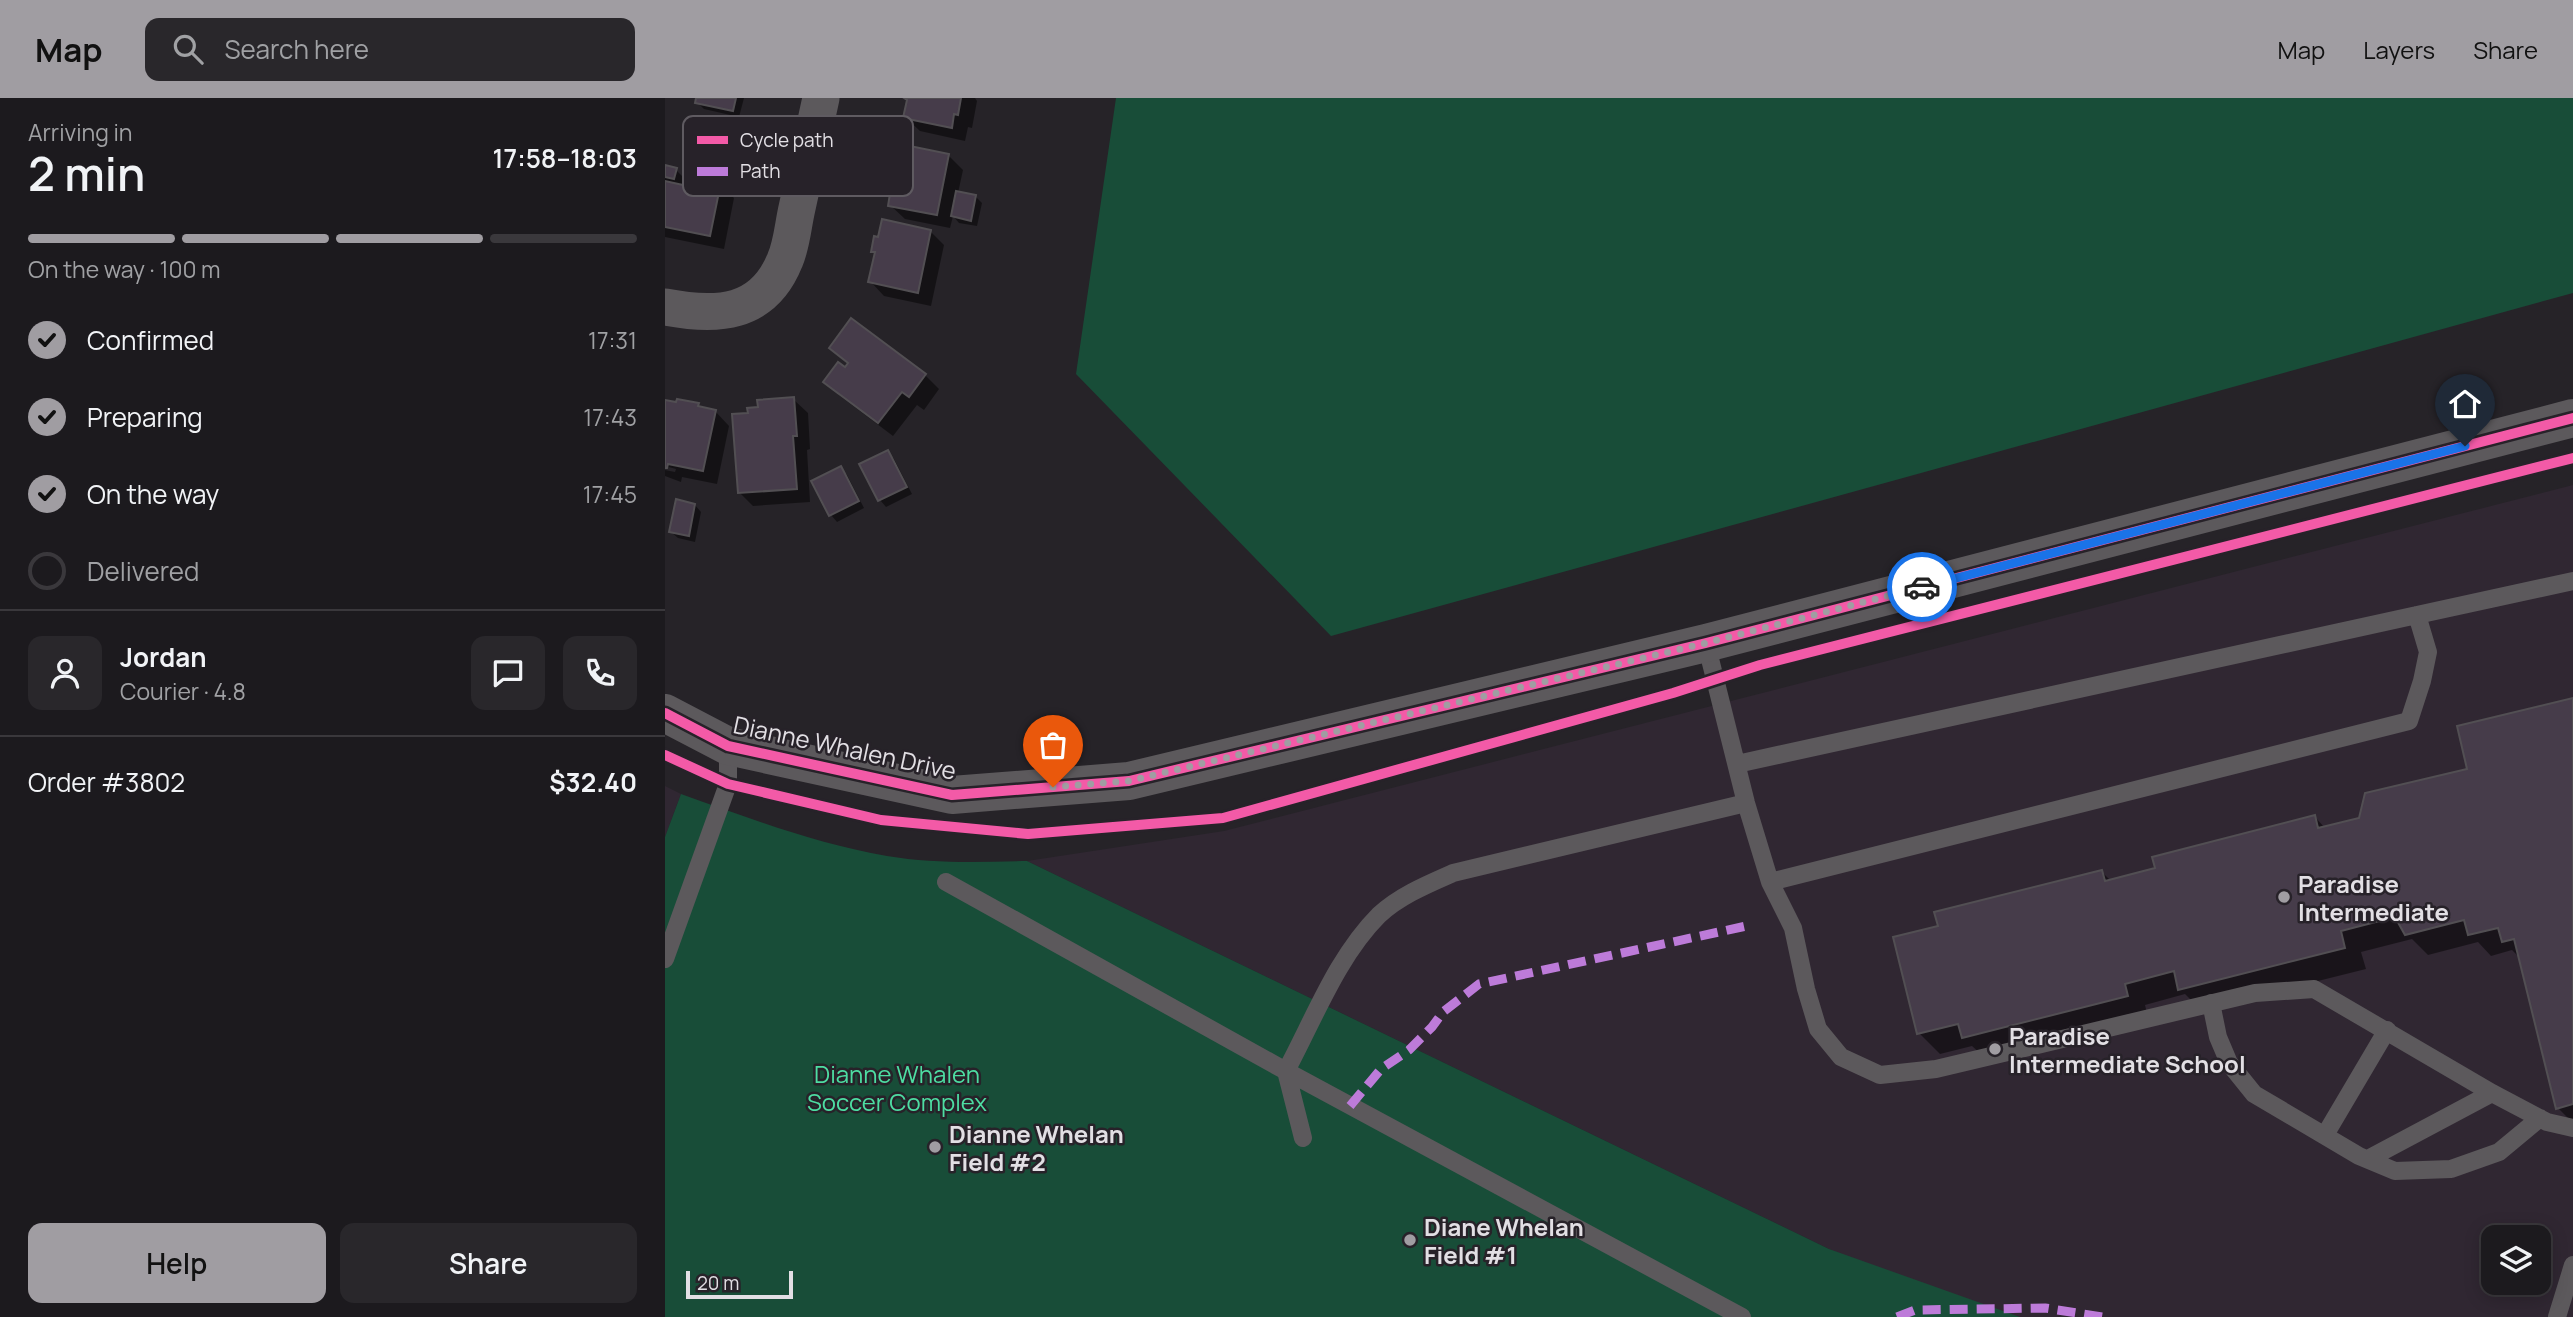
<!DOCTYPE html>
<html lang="en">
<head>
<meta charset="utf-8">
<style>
	body { margin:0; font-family:Manrope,sans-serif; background:#29272b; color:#f1f3f6; height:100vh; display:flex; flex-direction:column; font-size:26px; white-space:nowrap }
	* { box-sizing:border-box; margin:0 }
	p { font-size:23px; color:#a0a1a4 }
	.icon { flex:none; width:38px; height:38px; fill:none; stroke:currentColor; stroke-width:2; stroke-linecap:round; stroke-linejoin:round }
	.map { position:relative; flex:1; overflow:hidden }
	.side { display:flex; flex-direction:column; background:#1c1a1e; width:665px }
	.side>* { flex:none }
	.fabs { position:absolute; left:1816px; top:1127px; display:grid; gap:14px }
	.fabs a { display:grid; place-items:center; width:70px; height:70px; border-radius:14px; background:#1c1a1e; box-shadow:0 4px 18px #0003,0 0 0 2px #3a383c; font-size:35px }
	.scale { position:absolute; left:21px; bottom:18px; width:107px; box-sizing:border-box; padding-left:7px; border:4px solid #e2dfe4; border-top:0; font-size:19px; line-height:24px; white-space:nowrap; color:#e2dfe4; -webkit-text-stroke:5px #272229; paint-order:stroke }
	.pin { position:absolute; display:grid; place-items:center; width:60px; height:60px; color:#fff; margin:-72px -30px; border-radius:50% 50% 50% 0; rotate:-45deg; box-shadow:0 0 7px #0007 }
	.pin .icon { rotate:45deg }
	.courier { position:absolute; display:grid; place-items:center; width:70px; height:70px; margin:-35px; border:5px solid #1a73e8; border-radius:50%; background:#fff; color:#222; box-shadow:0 2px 9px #0007 }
	.overview em { font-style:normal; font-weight:600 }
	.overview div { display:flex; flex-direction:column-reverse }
	.overview { display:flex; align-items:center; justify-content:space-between; height:119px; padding:0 28px }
	h1 { font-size:46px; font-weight:600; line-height:52px }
	.bar { display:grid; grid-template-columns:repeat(4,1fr); gap:10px 7px; align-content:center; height:84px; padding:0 28px }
	.bar i { height:9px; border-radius:5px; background:#3a383c }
	.bar .active { background:#a09da2 }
	.bar p { grid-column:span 4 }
	.line { display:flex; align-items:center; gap:18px; padding:0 28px; border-top:2px solid #3a383c }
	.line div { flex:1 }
	.round { display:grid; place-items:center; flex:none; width:74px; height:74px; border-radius:14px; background:#29272b }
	ol { padding:0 28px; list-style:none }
	li { display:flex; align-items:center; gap:21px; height:77px }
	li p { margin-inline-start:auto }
	li .icon { padding:7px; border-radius:50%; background:#a09da2; color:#111; stroke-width:4 }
	li:last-child { color:#a0a1a4 }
	li i { width:38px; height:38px; border:4px solid #3a383c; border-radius:50% }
	.cta { display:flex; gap:14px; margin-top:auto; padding:14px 28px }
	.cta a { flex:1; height:80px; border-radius:14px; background:#a09da2; color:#111; font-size:28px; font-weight:600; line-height:80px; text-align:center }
	.cta a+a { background:#29272b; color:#f1f3f6 }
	header { display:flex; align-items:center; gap:42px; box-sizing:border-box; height:98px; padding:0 35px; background:#a09da2; color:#111 }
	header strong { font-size:33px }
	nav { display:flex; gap:38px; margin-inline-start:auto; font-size:24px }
	.search { width:490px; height:63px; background:#29272b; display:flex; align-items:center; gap:18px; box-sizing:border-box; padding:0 24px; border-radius:14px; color:#a0a1a4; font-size:26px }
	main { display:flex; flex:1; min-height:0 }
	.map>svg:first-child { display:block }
</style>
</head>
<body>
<header>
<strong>Map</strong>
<div class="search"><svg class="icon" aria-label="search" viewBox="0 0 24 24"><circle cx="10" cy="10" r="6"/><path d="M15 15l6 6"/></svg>Search here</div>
<nav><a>Map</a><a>Layers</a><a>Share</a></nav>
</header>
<main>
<section class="side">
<div class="overview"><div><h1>2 min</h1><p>Arriving in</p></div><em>17:58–18:03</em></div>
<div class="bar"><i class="active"></i><i class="active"></i><i class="active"></i><i></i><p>On the way · 100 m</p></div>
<ol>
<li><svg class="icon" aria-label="check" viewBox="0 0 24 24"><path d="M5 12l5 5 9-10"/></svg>Confirmed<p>17:31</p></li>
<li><svg class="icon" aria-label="check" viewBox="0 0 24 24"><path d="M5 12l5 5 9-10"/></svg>Preparing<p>17:43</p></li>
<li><svg class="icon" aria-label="check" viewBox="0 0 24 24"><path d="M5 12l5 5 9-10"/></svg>On the way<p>17:45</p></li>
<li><i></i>Delivered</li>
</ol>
<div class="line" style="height:126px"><a class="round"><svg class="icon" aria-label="person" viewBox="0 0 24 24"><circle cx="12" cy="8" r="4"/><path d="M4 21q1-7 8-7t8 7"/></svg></a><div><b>Jordan</b><p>Courier · 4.8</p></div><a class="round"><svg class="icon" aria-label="chat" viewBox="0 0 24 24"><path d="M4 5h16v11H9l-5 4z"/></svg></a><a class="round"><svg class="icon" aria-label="phone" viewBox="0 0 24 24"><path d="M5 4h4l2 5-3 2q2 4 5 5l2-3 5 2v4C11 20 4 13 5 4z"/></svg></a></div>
<div class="line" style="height:91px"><div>Order #3802</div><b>$32.40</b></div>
<div class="cta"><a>Help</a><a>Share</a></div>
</section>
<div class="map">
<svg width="1908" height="1219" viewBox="0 0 1908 1219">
	<rect width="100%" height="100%" fill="#262328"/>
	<path fill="#302732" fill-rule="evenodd" d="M 1908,387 L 1908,1219 L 1310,1219 L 1164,1151 L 362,763 L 559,733 ZM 1829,1139 L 1874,1139 L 1874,1185 L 1829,1185 Z
		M 0,688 L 16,696 L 0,739 Z"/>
	<path fill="#184d38" d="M 451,0 L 1908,0 L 1908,195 L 666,538 L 411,276 Z
		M 16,696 C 84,720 151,746 222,758 C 269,766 315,764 362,763 L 1164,1151 L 1355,1219 L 0,1219 L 0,739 Z"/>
	<path fill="#0007" d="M 33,0 L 79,0 L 74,19 L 39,11 L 32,4 Z
		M 240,0 L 310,0 L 312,3 L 307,30 L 303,29 L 300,43 L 255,33 L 240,19 L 244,3 Z
		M 284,58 L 298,72 L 293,95 L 310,98 L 317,105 L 312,128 L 294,125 L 288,118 L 285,130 L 240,121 L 225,107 Z
		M 0,69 L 11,72 L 20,81 L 55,86 L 69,100 L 59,151 L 0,139 L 0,85 L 4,85 L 0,82 Z
		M 265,133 L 279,147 L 266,208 L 219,198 L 205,183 L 211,157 L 208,153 Z
		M 166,250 L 260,277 L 274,291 L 259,312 L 252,307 L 228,338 L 175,298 L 161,284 L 180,272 L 184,267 Z
		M 128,301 L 143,315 L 145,351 L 142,352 L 145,404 L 88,408 L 74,394 L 85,316 Z
		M 0,304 L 33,306 L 38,311 L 50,313 L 64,328 L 52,386 L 17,379 L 16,384 L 0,378 L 0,372 L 10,374 L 11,371 L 0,368 Z
		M 223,354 L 229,361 L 247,396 L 221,409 L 215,402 L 197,367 Z
		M 175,370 L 182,377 L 199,410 L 172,424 L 166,417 Z
		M 30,407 L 36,414 L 30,444 L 13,440 L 6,434 Z
		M 1908,602 L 1908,1025 L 1893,1010 L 1856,861 L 1847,852 L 1826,858 L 1813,844 L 1763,857 L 1747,841 L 1696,854 L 1701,871 L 1536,912 L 1520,896 L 1480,907 L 1483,919 L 1320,960 L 1307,948 L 1275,956 L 1254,935 L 1275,829 L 1437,774 L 1446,783 L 1492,772 L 1650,719 L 1660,730 L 1695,721 L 1804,672 Z"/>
	<path fill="#463c4a" stroke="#524f53" stroke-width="2" d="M 31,0 L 71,0 L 68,13 L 30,5 Z
		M 296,0 L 293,17 L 289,16 L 287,30 L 238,20 L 242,2 L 239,0 Z
		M 235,46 L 284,56 L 272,117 L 223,108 L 228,77 L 231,77 L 233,69 L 226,62 L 228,51 Z
		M 0,67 L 12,70 L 9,81 L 0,79 Z
		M 20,77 L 56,84 L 45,138 L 0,129 L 0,83 L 18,87 Z
		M 291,93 L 311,97 L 306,123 L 286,118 Z
		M 217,121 L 266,132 L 253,195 L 203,184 L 210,154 L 206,154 L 209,138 L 213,139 Z
		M 186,220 L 261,276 L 244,299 L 237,294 L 213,325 L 158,284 L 173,264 L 180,269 L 183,265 L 164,250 Z
		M 129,299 L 132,338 L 128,338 L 132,391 L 73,395 L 67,316 L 83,315 L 82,310 L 93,309 L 92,302 Z
		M 12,301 L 34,305 L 33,308 L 51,312 L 38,373 L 3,366 L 2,370 L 0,370 L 0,302 L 11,304 Z
		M 223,352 L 242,389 L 213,403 L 194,366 Z
		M 176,368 L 194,403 L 164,418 L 146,383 Z
		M 11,401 L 30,406 L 24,438 L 4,434 Z
		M 1908,600 L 1908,1006 L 1891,1011 L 1849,841 L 1837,844 L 1833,830 L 1803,837 L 1799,822 L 1740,837 L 1730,819 L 1676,833 L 1680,850 L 1513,892 L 1509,873 L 1460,886 L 1463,898 L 1297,940 L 1293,926 L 1252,936 L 1228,839 L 1273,828 L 1269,814 L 1437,772 L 1440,783 L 1490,770 L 1487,759 L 1650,717 L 1653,730 L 1694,720 L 1700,695 L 1802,671 L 1792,628 Z"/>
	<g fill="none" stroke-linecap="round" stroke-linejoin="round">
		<path stroke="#5c595c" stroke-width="18" d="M 1041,545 L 1081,705 L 1105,784 L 1744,623 L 1757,583 L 1763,554 L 1752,517 L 1908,483
			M 1072,666 L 1752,517
			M 281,784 L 621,973 L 1077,1219
			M 1105,784 L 1128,830 L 1141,891 L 1153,931 L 1176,959 L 1215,977 L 1271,971 L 1590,895 L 1649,891 L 1827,995 L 1882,1024 L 1908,1030
			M 0,861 L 63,686 L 63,648
			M 1546,905 L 1553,939 L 1564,965 L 1589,996 L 1694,1058 L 1730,1073 L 1786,1071 L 1834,1054 L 1875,1020
			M 1660,1037 L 1722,932
			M 638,1040 L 621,973 C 649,921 672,859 714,817 C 734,798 763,786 788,775 L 1081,705
			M 1703,1061 L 1827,995
			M 1892,1219 L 1908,1167"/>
		<path stroke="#5c595c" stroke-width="37" d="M 0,209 C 52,219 98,217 120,162 C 127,146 128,127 132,110 C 140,73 148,37 156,0"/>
		<path stroke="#5c595c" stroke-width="38" d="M 0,615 L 63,648 L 287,697 L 464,683 L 1041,545 L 1908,320"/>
		<path stroke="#bd7bd9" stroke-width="9" stroke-dasharray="18 9" stroke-linecap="butt" d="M 685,1008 L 716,971 L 744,952 L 767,929 L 778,914 L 814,886 L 1086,827
			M 1232,1219 L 1250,1212 L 1380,1210 L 1438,1219"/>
		<g stroke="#272229" stroke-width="15">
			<path id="cycleway" d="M 0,615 L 63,648 L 287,697 L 464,683 L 1041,545 L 1908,320
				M 0,657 L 63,686 L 216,722 L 363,736 L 558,720 L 1008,595 L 1095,567 L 1908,360"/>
		</g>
		<use href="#cycleway" stroke="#f35aa7" stroke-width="10"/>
	</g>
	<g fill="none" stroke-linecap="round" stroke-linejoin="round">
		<path stroke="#a09da2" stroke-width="7" stroke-dasharray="0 12.6" d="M 388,689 L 464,683 L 1041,545 L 1257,489"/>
		<path stroke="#1a73e8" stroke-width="9" d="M 1257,489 L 1800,348"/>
	</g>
	<g fill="#a09da2" stroke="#272229" stroke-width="2.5">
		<circle cx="1619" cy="799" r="7"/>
		<circle cx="1330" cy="951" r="7"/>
		<circle cx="270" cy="1049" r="7"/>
		<circle cx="745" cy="1142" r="7"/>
	</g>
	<g text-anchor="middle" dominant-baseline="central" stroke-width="5" stroke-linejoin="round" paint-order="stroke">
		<g font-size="24" fill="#e2dfe4" stroke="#272229">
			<text transform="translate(180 649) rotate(12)">Dianne Whalen Drive</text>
		</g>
		<g font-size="24" font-weight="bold" fill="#e2dfe4" stroke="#272229" text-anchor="start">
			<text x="1633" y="785">Paradise<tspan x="1633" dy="28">Intermediate</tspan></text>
			<text x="1344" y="937">Paradise<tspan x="1344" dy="28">Intermediate School</tspan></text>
			<text x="284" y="1035">Dianne Whelan<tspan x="284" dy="28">Field #2</tspan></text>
			<text x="759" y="1128">Diane Whelan<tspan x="759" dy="28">Field #1</tspan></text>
		</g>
		<g font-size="24" fill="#4ddda2" stroke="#272229">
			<text x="232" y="975">Dianne Whalen<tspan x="232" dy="28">Soccer Complex</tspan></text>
		</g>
	</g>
	<rect x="18" y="18" width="230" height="80" rx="10" fill="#272229" stroke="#5f5b61" stroke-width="2"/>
	<rect x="32" y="38" width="31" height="8" fill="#f35aa7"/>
	<rect x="32" y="69" width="31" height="9" fill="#bd7bd9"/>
	<g font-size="19" fill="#e2dfe4">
		<text x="75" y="49">Cycle path</text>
		<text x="75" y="80">Path</text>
	</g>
</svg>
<div class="fabs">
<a><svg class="icon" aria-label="layers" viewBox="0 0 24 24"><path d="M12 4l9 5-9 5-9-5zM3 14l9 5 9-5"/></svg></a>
</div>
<div class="scale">20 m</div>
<div class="pin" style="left:388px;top:689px;background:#ea580c"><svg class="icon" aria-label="bag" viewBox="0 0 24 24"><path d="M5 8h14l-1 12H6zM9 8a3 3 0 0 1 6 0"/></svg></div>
<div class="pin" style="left:1800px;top:348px;background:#1f2937"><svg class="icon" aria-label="home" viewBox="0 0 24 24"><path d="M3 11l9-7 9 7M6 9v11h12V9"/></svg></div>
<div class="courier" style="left:1257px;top:489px"><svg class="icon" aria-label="car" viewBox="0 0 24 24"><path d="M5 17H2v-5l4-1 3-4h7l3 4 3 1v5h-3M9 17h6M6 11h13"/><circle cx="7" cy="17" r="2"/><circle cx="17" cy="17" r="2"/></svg></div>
</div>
</main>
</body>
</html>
